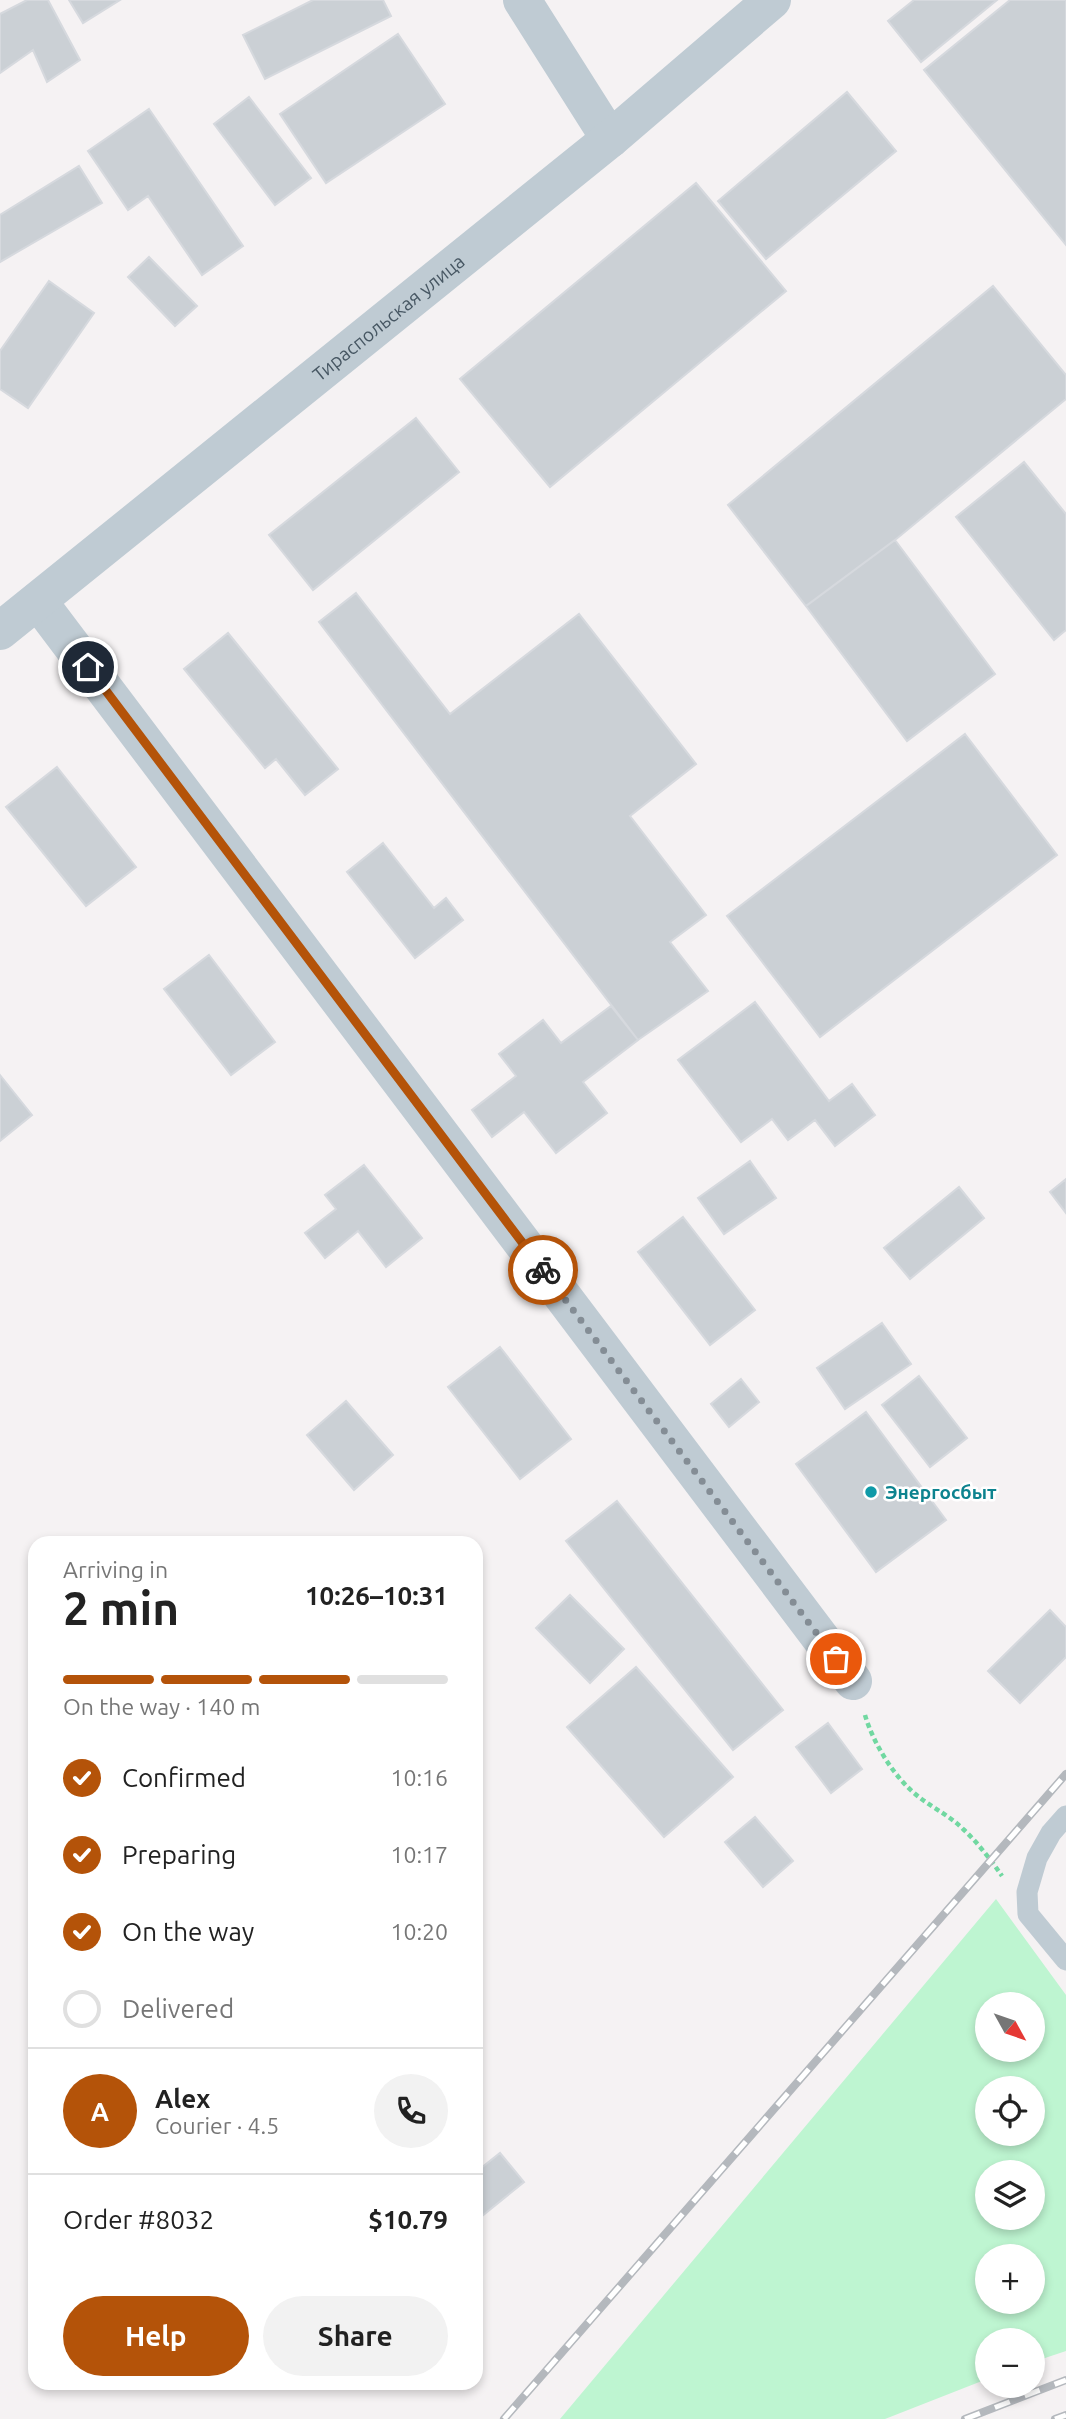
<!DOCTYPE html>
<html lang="en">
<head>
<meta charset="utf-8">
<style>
	body { margin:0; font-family:Ubuntu,sans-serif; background:#f2f2f2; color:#222; height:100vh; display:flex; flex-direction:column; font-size:26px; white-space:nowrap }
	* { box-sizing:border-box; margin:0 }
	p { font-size:23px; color:#767676 }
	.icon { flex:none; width:38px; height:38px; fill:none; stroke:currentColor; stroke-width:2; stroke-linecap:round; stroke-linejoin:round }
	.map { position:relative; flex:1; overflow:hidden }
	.details { position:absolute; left:28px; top:1536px; width:455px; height:854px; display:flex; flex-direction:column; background:#fff; border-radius:21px; box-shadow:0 4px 10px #0003 }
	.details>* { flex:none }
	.needle { width:46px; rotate:130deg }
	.fabs { position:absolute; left:975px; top:1992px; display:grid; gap:14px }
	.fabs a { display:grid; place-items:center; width:70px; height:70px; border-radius:50%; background:#fff; box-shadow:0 4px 10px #0003; font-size:35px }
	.pin { position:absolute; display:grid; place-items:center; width:60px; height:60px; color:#fff; margin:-30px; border:4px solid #fff; border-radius:50%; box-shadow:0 2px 7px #0007 }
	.courier { position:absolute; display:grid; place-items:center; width:70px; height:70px; margin:-35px; border:5px solid #b45309; border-radius:50%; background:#fff; color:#222; box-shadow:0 2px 9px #0007 }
	.headline em { font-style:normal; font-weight:600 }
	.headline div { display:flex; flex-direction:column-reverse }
	.headline { display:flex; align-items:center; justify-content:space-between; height:119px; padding:0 35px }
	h1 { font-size:46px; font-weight:600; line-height:52px }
	.bar { display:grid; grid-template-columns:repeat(4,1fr); gap:10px 7px; align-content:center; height:84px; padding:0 35px }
	.bar i { height:9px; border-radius:5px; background:#e0e0e0 }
	.bar .selected { background:#b45309 }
	.bar p { grid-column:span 4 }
	.line { display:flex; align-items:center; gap:18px; padding:0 35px; border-top:2px solid #e0e0e0 }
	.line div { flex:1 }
	.round { display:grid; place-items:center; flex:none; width:74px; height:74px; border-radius:37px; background:#f2f2f2 }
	ol { padding:0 35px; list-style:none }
	li { display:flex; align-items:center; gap:21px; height:77px }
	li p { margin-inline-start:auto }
	li .icon { padding:7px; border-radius:50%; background:#b45309; color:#fff; stroke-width:4 }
	li:last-child { color:#767676 }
	li i { width:38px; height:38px; border:4px solid #e0e0e0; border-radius:50% }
	.action { display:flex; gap:14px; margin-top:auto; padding:14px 35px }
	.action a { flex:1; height:80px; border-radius:42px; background:#b45309; color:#fff; font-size:28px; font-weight:600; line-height:80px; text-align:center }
	.action a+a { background:#f2f2f2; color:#222 }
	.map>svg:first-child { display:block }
</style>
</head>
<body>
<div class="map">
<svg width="1066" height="2419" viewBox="0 0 1066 2419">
	<rect width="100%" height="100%" fill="#f5f2f3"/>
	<path fill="#bef5d1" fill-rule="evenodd" d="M 996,1899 L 1066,1995 L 1066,2351 L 1033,2362 L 1032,2340 L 987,2340 L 987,2379 L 885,2419 L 560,2419 ZM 987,2004 L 1032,2004 L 1032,2049 L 987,2049 ZM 987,2088 L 1032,2088 L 1032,2133 L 987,2133 ZM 987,2172 L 1032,2172 L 1032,2217 L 987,2217 ZM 987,2256 L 1032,2256 L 1032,2301 L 987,2301 Z"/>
	<path fill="#cbd0d5" stroke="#d6d9de" stroke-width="2" d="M 27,0 L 48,0 L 80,60 L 47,82 L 33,50 L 0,73 L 0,14 Z
		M 69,0 L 120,0 L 83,23 Z
		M 313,0 L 383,0 L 391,16 L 265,79 L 243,35 Z
		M 914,0 L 997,0 L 921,62 L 888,21 Z
		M 1010,0 L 1066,0 L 1066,245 L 924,70 Z
		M 398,34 L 445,104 L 326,183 L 280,114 Z
		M 847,92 L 896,151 L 766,259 L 718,201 Z
		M 249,97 L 311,178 L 275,205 L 214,124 Z
		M 149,109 L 243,246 L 202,275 L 148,196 L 128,210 L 88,151 Z
		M 79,166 L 102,203 L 0,262 L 0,215 Z
		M 696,183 L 786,291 L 550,487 L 460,379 Z
		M 149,257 L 197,306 L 175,326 L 128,277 Z
		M 49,281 L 94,313 L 28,408 L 0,389 L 0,351 Z
		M 993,286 L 1066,375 L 1066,399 L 895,540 L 806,606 L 728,505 Z
		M 416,418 L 459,472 L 313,590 L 269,535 Z
		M 1024,462 L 1066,514 L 1066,630 L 1054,640 L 956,517 Z
		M 895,540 L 995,674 L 907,741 L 806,606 Z
		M 356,593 L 450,714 L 579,614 L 696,764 L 630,816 L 706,915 L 670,942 L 708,991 L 638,1040 L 319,622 Z
		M 228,633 L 338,769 L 305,795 L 276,759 L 265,768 L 184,669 Z
		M 965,734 L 1057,855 L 820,1037 L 727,916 Z
		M 57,767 L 136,867 L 86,906 L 6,807 Z
		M 383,843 L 434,908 L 446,898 L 463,920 L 415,958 L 347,872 Z
		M 209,955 L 275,1042 L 231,1075 L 164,989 Z
		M 755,1002 L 829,1101 L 852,1084 L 875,1115 L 835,1146 L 815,1120 L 788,1140 L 772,1119 L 741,1142 L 678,1060 Z
		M 611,1006 L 638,1040 L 583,1082 L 607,1113 L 556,1153 L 524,1112 L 492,1137 L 472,1110 L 516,1076 L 499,1054 L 543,1020 L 561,1043 Z
		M 0,1075 L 32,1115 L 0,1141 Z
		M 750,1161 L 776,1198 L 724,1234 L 698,1198 Z
		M 364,1165 L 422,1238 L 386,1267 L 358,1231 L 325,1258 L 305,1233 L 336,1209 L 325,1195 Z
		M 1066,1179 L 1066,1213 L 1050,1192 Z
		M 959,1187 L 984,1218 L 910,1279 L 884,1248 Z
		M 683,1217 L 755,1310 L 710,1345 L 638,1252 Z
		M 882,1323 L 911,1364 L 845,1409 L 817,1368 Z
		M 500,1347 L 571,1439 L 520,1479 L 448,1387 Z
		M 919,1376 L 967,1438 L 930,1467 L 882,1405 Z
		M 741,1379 L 759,1402 L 729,1427 L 711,1404 Z
		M 346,1401 L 393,1455 L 354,1490 L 307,1435 Z
		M 866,1412 L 946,1520 L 876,1572 L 796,1464 Z
		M 617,1501 L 783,1710 L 733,1750 L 566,1541 Z
		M 570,1595 L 624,1649 L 590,1683 L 536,1628 Z
		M 1050,1610 L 1066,1627 L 1066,1657 L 1020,1703 L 988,1671 Z
		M 636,1667 L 733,1777 L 664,1837 L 567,1727 Z
		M 828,1723 L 862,1769 L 831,1793 L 796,1747 Z
		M 755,1817 L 793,1861 L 763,1887 L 725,1842 Z
		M 500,2153 L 524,2182 L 476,2221 L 476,2172 Z"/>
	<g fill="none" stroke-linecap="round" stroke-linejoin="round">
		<path stroke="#71d8a1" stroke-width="4.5" stroke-dasharray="5 3.5" stroke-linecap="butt" d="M 865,1715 C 873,1743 895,1779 919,1797 C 933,1808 950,1816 963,1829 C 978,1843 991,1860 1002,1876"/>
		<path stroke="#bfcbd3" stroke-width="21" d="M 1066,1816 L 1051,1833 L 1037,1858 L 1027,1892 L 1028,1914 L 1066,1960"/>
		<g stroke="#bfcbd3" stroke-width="38">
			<path d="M 522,0 L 610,139"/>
			<path d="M 38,601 L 853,1681"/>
			<path id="s1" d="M 0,631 L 610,139 L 772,0"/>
		</g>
		<g stroke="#b4b8bd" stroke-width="8">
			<path id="rail" d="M 504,2419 L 1066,1774
				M 965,2419 L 1066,2380
				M 1055,2419 L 1066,2415"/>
		</g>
		<use href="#rail" stroke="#fff" stroke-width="5" stroke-dasharray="16" stroke-linecap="butt"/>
	</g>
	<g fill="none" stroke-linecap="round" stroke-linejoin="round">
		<path stroke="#848d95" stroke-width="7" stroke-dasharray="0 12.6" d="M 543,1270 L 836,1659"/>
		<path stroke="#b45309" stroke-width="9" d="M 88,667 L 543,1270"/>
	</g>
	<circle fill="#0f9aa8" stroke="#fff" stroke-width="2.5" cx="871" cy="1492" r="7"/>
	<g text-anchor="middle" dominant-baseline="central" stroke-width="5" stroke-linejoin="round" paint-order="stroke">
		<g font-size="19" fill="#475763" stroke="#fff">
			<text stroke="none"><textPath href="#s1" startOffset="499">Тираспольская улица</textPath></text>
		</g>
		<g font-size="19" font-weight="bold" fill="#0d838f" stroke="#fff" text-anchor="start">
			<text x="885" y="1492">Энергосбыт</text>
		</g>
	</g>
</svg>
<div class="fabs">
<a><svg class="needle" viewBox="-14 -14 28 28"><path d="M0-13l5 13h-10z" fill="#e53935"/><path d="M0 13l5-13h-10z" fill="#767676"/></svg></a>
<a><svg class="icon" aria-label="locate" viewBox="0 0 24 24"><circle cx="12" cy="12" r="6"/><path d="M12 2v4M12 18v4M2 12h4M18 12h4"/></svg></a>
<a><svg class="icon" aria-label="layers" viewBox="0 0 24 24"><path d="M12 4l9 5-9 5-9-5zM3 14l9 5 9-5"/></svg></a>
<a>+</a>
<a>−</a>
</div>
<div class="pin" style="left:836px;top:1659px;background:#ea580c"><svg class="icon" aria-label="bag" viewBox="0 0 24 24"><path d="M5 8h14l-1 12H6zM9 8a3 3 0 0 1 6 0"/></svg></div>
<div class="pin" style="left:88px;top:667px;background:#1f2937"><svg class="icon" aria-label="home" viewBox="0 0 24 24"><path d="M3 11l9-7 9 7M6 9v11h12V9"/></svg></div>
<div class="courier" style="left:543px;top:1270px"><svg class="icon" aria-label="bike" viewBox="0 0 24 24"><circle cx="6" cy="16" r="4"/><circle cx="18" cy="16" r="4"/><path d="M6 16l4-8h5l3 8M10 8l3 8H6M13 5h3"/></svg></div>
<section class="details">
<div class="headline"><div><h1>2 min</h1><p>Arriving in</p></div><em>10:26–10:31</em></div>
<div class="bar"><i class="selected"></i><i class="selected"></i><i class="selected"></i><i></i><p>On the way · 140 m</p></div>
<ol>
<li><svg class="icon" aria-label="check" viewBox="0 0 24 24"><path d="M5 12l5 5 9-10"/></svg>Confirmed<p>10:16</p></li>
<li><svg class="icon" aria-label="check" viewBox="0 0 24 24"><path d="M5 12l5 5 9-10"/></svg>Preparing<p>10:17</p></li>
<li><svg class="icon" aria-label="check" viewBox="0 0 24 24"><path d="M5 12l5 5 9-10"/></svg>On the way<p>10:20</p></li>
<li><i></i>Delivered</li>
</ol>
<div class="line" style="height:126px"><b class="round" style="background:#b45309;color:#fff">A</b><div><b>Alex</b><p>Courier · 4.5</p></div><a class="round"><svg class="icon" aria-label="phone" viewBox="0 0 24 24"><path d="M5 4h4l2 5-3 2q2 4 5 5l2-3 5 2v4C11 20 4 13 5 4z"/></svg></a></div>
<div class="line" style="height:91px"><div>Order #8032</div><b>$10.79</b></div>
<div class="action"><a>Help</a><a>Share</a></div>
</section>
</div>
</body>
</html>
